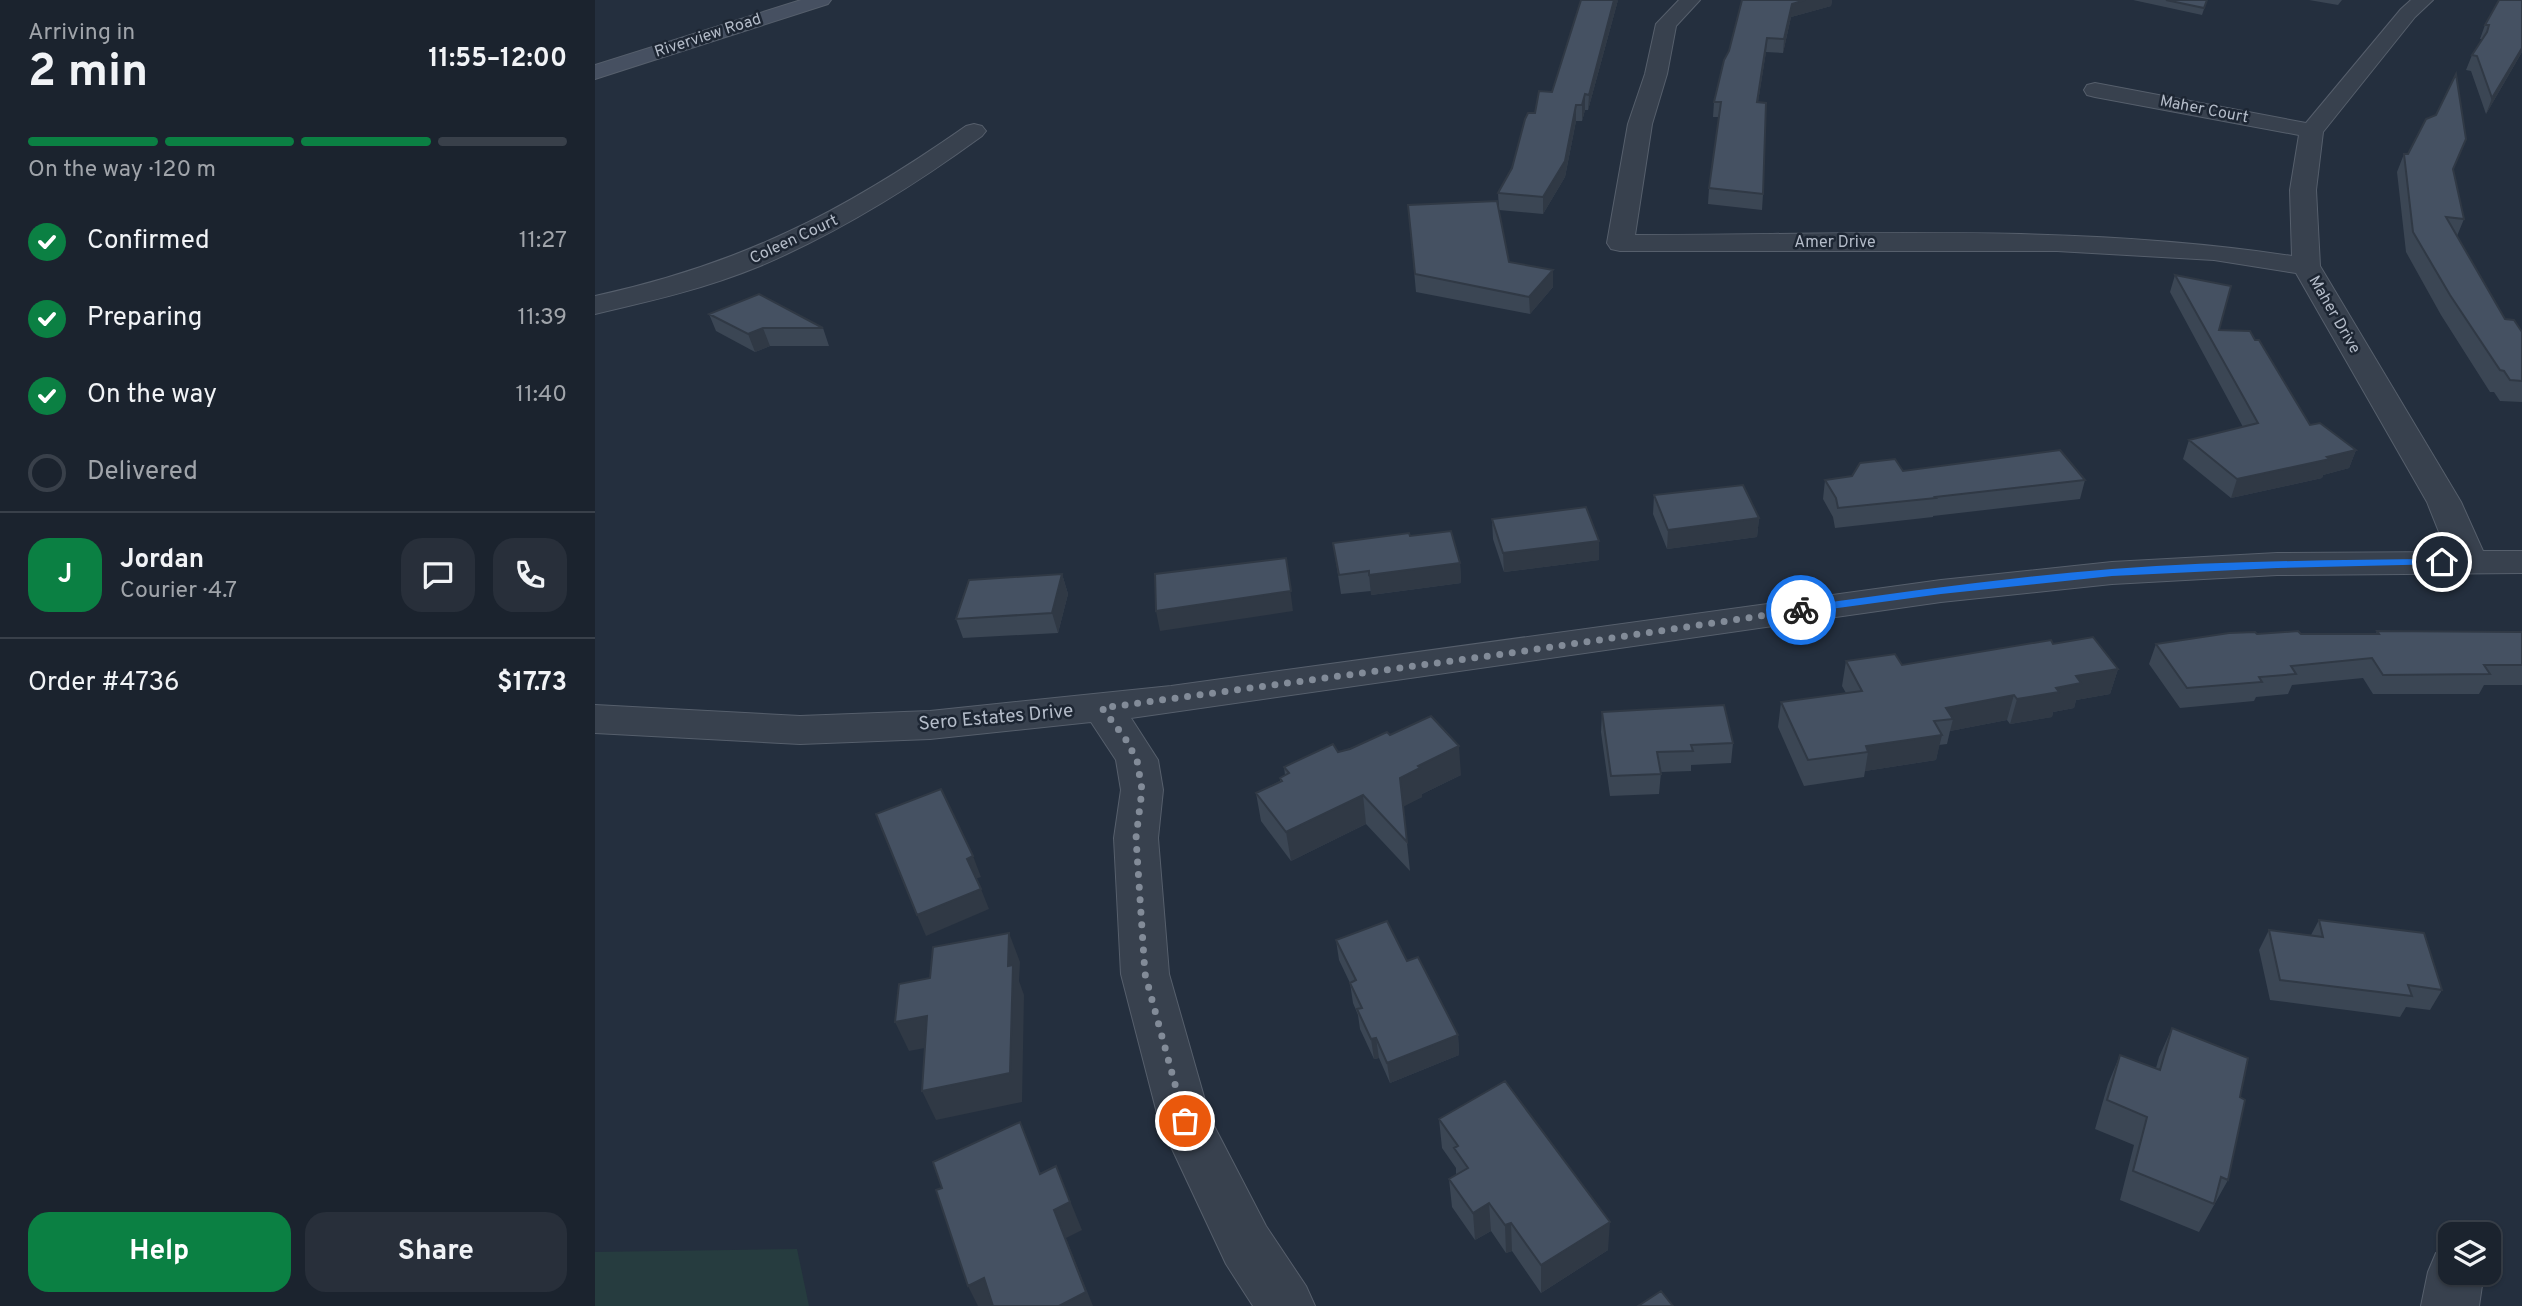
<!DOCTYPE html>
<html lang="en">
<head>
<meta charset="utf-8">
<style>
	body { margin:0; font-family:Overpass,sans-serif; background:#282f3a; color:#f1f3f6; height:100vh; display:flex; flex-direction:column; font-size:26px; white-space:nowrap }
	* { box-sizing:border-box; margin:0 }
	p { font-size:23px; color:#a0a4aa }
	.icon { flex:none; width:38px; height:38px; fill:none; stroke:currentColor; stroke-width:2; stroke-linecap:round; stroke-linejoin:round }
	.map { position:relative; flex:1; overflow:hidden }
	.details { display:flex; flex-direction:column; background:#1b232e; width:595px }
	.details>* { flex:none }
	.buttons { position:absolute; left:1843px; top:1222px; display:grid; gap:14px }
	.buttons a { display:grid; place-items:center; width:63px; height:63px; border-radius:14px; background:#1b232e; box-shadow:0 2px 5px #0004,0 0 0 2px #39404a; font-size:35px }
	.pin { position:absolute; display:grid; place-items:center; width:60px; height:60px; color:#fff; margin:-30px; border:4px solid #fff; border-radius:50%; box-shadow:0 2px 7px #0007 }
	.courier { position:absolute; display:grid; place-items:center; width:70px; height:70px; margin:-35px; border:5px solid #1a73e8; border-radius:50%; background:#fff; color:#222; box-shadow:0 2px 9px #0007 }
	.overview em { font-style:normal; font-weight:700 }
	.overview div { display:flex; flex-direction:column-reverse }
	.overview { display:flex; align-items:center; justify-content:space-between; height:119px; padding:0 28px }
	h1 { font-size:46px; font-weight:700; line-height:52px }
	.bar { display:grid; grid-template-columns:repeat(4,1fr); gap:10px 7px; align-content:center; height:84px; padding:0 28px }
	.bar i { height:9px; border-radius:5px; background:#39404a }
	.bar .selected { background:#0b8043 }
	.bar p { grid-column:span 4 }
	.line { display:flex; align-items:center; gap:18px; padding:0 28px; border-top:2px solid #39404a }
	.line div { flex:1 }
	.round { display:grid; place-items:center; flex:none; width:74px; height:74px; border-radius:21px; background:#282f3a }
	ol { padding:0 28px; list-style:none }
	li { display:flex; align-items:center; gap:21px; height:77px }
	li p { margin-inline-start:auto }
	li .icon { padding:7px; border-radius:50%; background:#0b8043; color:#fff; stroke-width:4 }
	li:last-child { color:#a0a4aa }
	li i { width:38px; height:38px; border:4px solid #39404a; border-radius:50% }
	.cta { display:flex; gap:14px; margin-top:auto; padding:14px 28px }
	.cta a { flex:1; height:80px; border-radius:21px; background:#0b8043; color:#fff; font-size:28px; font-weight:700; line-height:80px; text-align:center }
	.cta a+a { background:#282f3a; color:#f1f3f6 }
	main { display:flex; flex:1; min-height:0 }
	.map>svg:first-child { display:block }
</style>
</head>
<body>
<main>
<section class="details">
<div class="overview"><div><h1>2 min</h1><p>Arriving in</p></div><em>11:55–12:00</em></div>
<div class="bar"><i class="selected"></i><i class="selected"></i><i class="selected"></i><i></i><p>On the way · 120 m</p></div>
<ol>
<li><svg class="icon" aria-label="check" viewBox="0 0 24 24"><path d="M5 12l5 5 9-10"/></svg>Confirmed<p>11:27</p></li>
<li><svg class="icon" aria-label="check" viewBox="0 0 24 24"><path d="M5 12l5 5 9-10"/></svg>Preparing<p>11:39</p></li>
<li><svg class="icon" aria-label="check" viewBox="0 0 24 24"><path d="M5 12l5 5 9-10"/></svg>On the way<p>11:40</p></li>
<li><i></i>Delivered</li>
</ol>
<div class="line" style="height:126px"><b class="round" style="background:#0b8043;color:#fff">J</b><div><b>Jordan</b><p>Courier · 4.7</p></div><a class="round"><svg class="icon" aria-label="chat" viewBox="0 0 24 24"><path d="M4 5h16v11H9l-5 4z"/></svg></a><a class="round"><svg class="icon" aria-label="phone" viewBox="0 0 24 24"><path d="M5 4h4l2 5-3 2q2 4 5 5l2-3 5 2v4C11 20 4 13 5 4z"/></svg></a></div>
<div class="line" style="height:91px"><div>Order #4736</div><b>$17.73</b></div>
<div class="cta"><a>Help</a><a>Share</a></div>
</section>
<div class="map">
<svg width="1927" height="1306" viewBox="0 0 1927 1306">
	<rect width="100%" height="100%" fill="#242f3e"/>
	<path fill="#263c3f" d="M 202,1249 L 214,1306 L 0,1306 L 0,1252 Z"/>
	<g fill="none" stroke-linecap="round" stroke-linejoin="round">
		<g stroke="#565f6c" stroke-width="2">
			<path id="street" d="M 1084,0 L 1105,0 L 1081,26 L 1072,74 L 1057,124 L 1040,235 C 1257,235 1482,223 1697,256 L 1695,190 L 1704,135 L 1500,97 L 1492,95 L 1489,90 L 1492,85 L 1500,83 L 1711,123 L 1806,9 L 1816,0 L 1838,0 L 1820,17 L 1728,132 L 1721,190 L 1725,266 L 1866,502 L 1888,551 L 1927,551 L 1927,573 L 1682,575 L 1517,584 L 1346,602 L 536,718 L 563,760 L 568,790 L 563,838 L 574,974 L 615,1118 L 671,1226 L 711,1286 L 720,1306 L 658,1306 L 631,1264 L 564,1121 L 526,974 L 519,838 L 526,790 L 521,760 L 496,722 L 335,739 L 205,744 L 0,733 L 0,705 L 205,716 L 335,711 L 576,686 L 1346,580 L 1517,562 L 1682,553 L 1852,552 L 1832,502 L 1701,273 L 1619,260 L 1462,251 L 1025,251 L 1016,249 L 1012,243 L 1033,124 L 1050,74 L 1061,24 Z
				M 379,124 L 387,126 L 391,131 L 387,136 C 317,187 245,232 165,266 C 112,288 56,301 0,314 L 0,296 C 147,264 248,212 371,126 Z
				M 1855,1247 L 1855,1272 L 1889,1272 L 1884,1306 L 1826,1306 L 1833,1272 L 1841,1253 Z"/>
		</g>
		<g stroke="#565f6c" stroke-width="2">
			<path id="secondary" d="M 206,0 L 236,0 L 233,4 L 0,79 L 0,65 Z"/>
		</g>
		<use href="#street" fill="#38414e" fill-rule="evenodd"/>
		<use href="#secondary" fill="#465061" fill-rule="evenodd"/>
	</g>
	<path fill="#3b4654" d="M 1023,0 L 993,110 L 990,110 L 987,121 L 981,121 L 970,177 L 948,214 L 904,210 L 903,193 L 917,168 L 940,113 L 957,92 Z
		M 1147,0 L 1237,0 L 1236,6 L 1196,17 L 1188,53 L 1171,52 L 1163,102 L 1168,194 L 1167,210 L 1113,204 L 1114,188 L 1124,117 L 1118,117 L 1119,102 L 1134,51 Z
		M 1538,0 L 1612,0 L 1607,15 Z
		M 1714,0 L 1747,0 L 1743,5 Z
		M 1904,0 L 1927,52 L 1891,114 L 1876,71 L 1871,70 L 1877,55 L 1887,39 L 1885,39 L 1890,25 Z
		M 1809,154 L 1858,170 L 1869,219 L 1862,236 L 1910,319 L 1927,332 L 1927,402 L 1905,401 L 1899,392 L 1895,392 L 1846,315 L 1811,252 L 1802,172 Z
		M 813,205 L 914,262 L 958,270 L 958,287 L 935,314 L 821,292 Z
		M 1580,275 L 1624,330 L 1715,425 L 1761,450 L 1754,468 L 1728,475 L 1727,478 L 1636,498 L 1588,459 L 1594,440 L 1648,427 L 1575,292 Z
		M 114,314 L 228,328 L 234,346 L 175,346 L 160,352 L 121,331 Z
		M 1308,471 L 1490,480 L 1485,499 L 1338,516 L 1338,517 L 1240,528 L 1238,517 L 1228,499 L 1230,480 Z
		M 1059,495 L 1164,518 L 1162,537 L 1072,549 L 1058,514 Z
		M 897,519 L 1004,560 L 909,572 L 898,539 Z
		M 815,536 L 865,563 L 866,583 L 776,595 L 776,591 L 746,594 L 738,543 Z
		M 467,574 L 473,594 L 463,633 L 368,638 L 361,619 Z
		M 1782,631 L 1927,632 L 1927,685 L 1889,685 L 1884,694 L 1778,694 L 1768,678 L 1697,685 L 1693,694 L 1661,697 L 1659,701 L 1585,708 L 1554,664 L 1561,644 L 1662,634 L 1781,634 Z
		M 1458,644 L 1523,669 L 1515,694 L 1481,700 L 1479,708 L 1458,712 L 1457,717 L 1415,724 L 1412,720 L 1355,731 L 1352,744 L 1344,745 L 1341,760 L 1270,771 L 1269,777 L 1209,786 L 1183,727 L 1186,702 L 1251,693 L 1247,686 L 1251,661 L 1307,665 Z
		M 1007,712 L 1138,743 L 1136,763 L 1096,765 L 1096,771 L 1066,772 L 1064,794 L 1015,796 L 1006,732 Z
		M 795,735 L 866,775 L 827,794 L 827,797 L 808,806 L 815,871 L 771,824 L 696,861 L 666,821 L 661,793 L 685,781 L 685,778 L 690,775 L 689,767 L 743,752 Z
		M 1724,920 L 1847,990 L 1835,1010 L 1811,1007 L 1805,1017 L 1675,1000 L 1664,950 L 1674,930 L 1716,935 Z
		M 741,940 L 812,961 L 863,1035 L 864,1055 L 795,1083 L 784,1058 L 779,1059 L 765,1029 L 763,1015 L 758,1003 L 755,983 L 744,960 Z
		M 1577,1028 L 1645,1097 L 1633,1180 L 1604,1232 L 1525,1200 L 1539,1145 L 1500,1129 L 1513,1084 L 1525,1055 L 1561,1068 L 1564,1057 Z
		M 844,1119 L 1013,1250 L 946,1293 L 917,1251 L 911,1253 L 896,1231 L 880,1240 L 857,1207 L 854,1179 L 861,1175 L 861,1168 L 847,1148 Z"/>
	<path fill="#303945" d="M 1019,0 L 1023,0 L 993,110 L 994,95 Z
		M 1210,0 L 1237,0 L 1236,6 L 1196,17 L 1188,53 L 1189,39 L 1197,4 Z
		M 1172,38 L 1171,52 L 1160,117 L 1162,102 Z
		M 1927,48 L 1927,52 L 1891,114 L 1897,98 Z
		M 990,94 L 990,110 L 987,121 L 987,105 Z
		M 981,105 L 981,121 L 970,177 L 948,214 L 948,197 Z
		M 958,270 L 958,287 L 935,314 L 934,297 Z
		M 168,328 L 175,346 L 160,352 L 153,334 Z
		M 1761,450 L 1754,468 L 1728,475 L 1727,478 L 1636,498 L 1642,479 Z
		M 1164,518 L 1162,537 L 1072,549 L 1073,530 Z
		M 1004,541 L 1004,560 L 909,572 L 908,553 Z
		M 691,558 L 698,611 L 565,631 L 561,611 Z
		M 865,563 L 866,583 L 776,595 L 774,575 Z
		M 467,574 L 473,594 L 463,633 L 457,613 Z
		M 1523,669 L 1515,694 L 1481,700 L 1479,708 L 1458,712 L 1457,717 L 1415,724 L 1422,699 L 1461,688 L 1481,676 Z
		M 1419,695 L 1412,720 L 1355,731 L 1358,719 L 1351,708 Z
		M 1347,735 L 1341,760 L 1270,771 L 1273,752 L 1271,746 Z
		M 864,746 L 866,775 L 827,794 L 827,797 L 808,807 L 805,778 L 823,766 Z
		M 768,795 L 771,824 L 696,861 L 691,832 Z
		M 378,856 L 386,877 L 380,879 L 372,859 Z
		M 386,889 L 394,909 L 331,936 L 322,915 Z
		M 414,933 L 425,962 L 424,981 L 429,995 L 427,1102 L 341,1120 L 327,1091 L 413,966 Z
		M 332,1016 L 345,1045 L 314,1051 L 300,1022 Z
		M 863,1035 L 864,1055 L 795,1083 L 792,1063 Z
		M 781,1038 L 784,1058 L 779,1059 L 776,1039 Z
		M 461,1166 L 487,1230 L 471,1238 L 498,1306 L 464,1306 L 459,1210 Z
		M 894,1203 L 896,1231 L 880,1240 L 878,1213 Z
		M 1015,1222 L 1013,1250 L 946,1293 L 946,1265 Z
		M 916,1223 L 917,1251 L 911,1253 L 910,1225 Z
		M 389,1278 L 401,1306 L 383,1306 L 373,1286 Z"/>
	<path fill="#455162" stroke="#303945" stroke-width="2" d="M 986,0 L 1019,0 L 994,95 L 990,94 L 987,105 L 981,105 L 970,161 L 948,197 L 903,193 L 917,168 L 930,119 L 933,113 L 940,113 L 944,91 L 957,92 Z
		M 1147,0 L 1210,0 L 1197,4 L 1189,39 L 1172,38 L 1162,102 L 1171,103 L 1168,194 L 1114,188 L 1126,102 L 1119,102 L 1129,60 L 1134,51 Z
		M 1571,0 L 1612,0 L 1609,8 Z
		M 1904,0 L 1927,0 L 1927,48 L 1897,98 L 1882,56 L 1877,55 L 1892,32 L 1894,25 L 1890,25 Z
		M 1861,74 L 1871,139 L 1858,169 L 1869,219 L 1851,217 L 1910,319 L 1919,320 L 1927,332 L 1927,381 L 1915,380 L 1909,371 L 1905,370 L 1855,295 L 1818,232 L 1809,154 L 1813,154 L 1831,119 L 1841,115 Z
		M 902,201 L 914,262 L 958,270 L 934,297 L 820,274 L 813,205 Z
		M 1580,275 L 1636,286 L 1624,330 L 1655,331 L 1660,340 L 1664,340 L 1715,425 L 1725,423 L 1761,450 L 1732,457 L 1735,459 L 1642,479 L 1594,440 L 1663,423 Z
		M 164,294 L 228,328 L 168,328 L 153,334 L 114,314 Z
		M 1465,450 L 1490,480 L 1340,497 L 1341,498 L 1243,508 L 1241,498 L 1230,480 L 1257,476 L 1265,463 L 1300,459 L 1308,471 Z
		M 1148,485 L 1164,518 L 1073,530 L 1059,495 Z
		M 991,507 L 1004,541 L 908,553 L 897,519 Z
		M 856,531 L 865,563 L 774,575 L 774,571 L 744,575 L 738,543 L 814,533 L 815,536 Z
		M 691,558 L 696,591 L 561,611 L 560,574 Z
		M 467,574 L 457,613 L 361,619 L 374,580 Z
		M 1703,631 L 1706,634 L 1784,634 L 1782,631 L 1927,632 L 1927,665 L 1889,665 L 1895,674 L 1788,675 L 1777,658 L 1696,666 L 1701,674 L 1664,677 L 1667,682 L 1592,688 L 1561,644 L 1634,633 L 1660,632 L 1662,634 Z
		M 1498,637 L 1523,669 L 1481,676 L 1486,683 L 1461,688 L 1464,692 L 1422,699 L 1419,695 L 1351,708 L 1358,719 L 1339,721 L 1347,735 L 1271,746 L 1273,752 L 1213,760 L 1186,702 L 1267,691 L 1251,661 L 1300,654 L 1307,665 L 1456,640 L 1458,644 Z
		M 1129,705 L 1138,743 L 1096,745 L 1098,751 L 1062,752 L 1066,774 L 1016,776 L 1007,712 Z
		M 836,716 L 864,746 L 823,766 L 825,768 L 805,778 L 812,842 L 768,795 L 691,832 L 661,793 L 687,781 L 685,778 L 694,773 L 689,767 L 738,744 L 743,752 L 755,749 L 792,732 L 795,735 Z
		M 346,789 L 378,856 L 372,859 L 386,889 L 322,915 L 281,814 Z
		M 1724,920 L 1829,933 L 1847,990 L 1813,985 L 1817,996 L 1685,980 L 1674,930 L 1728,937 Z
		M 792,921 L 812,961 L 823,957 L 863,1035 L 792,1063 L 781,1038 L 776,1039 L 762,1009 L 767,1008 L 755,983 L 761,980 L 741,940 Z
		M 414,933 L 413,966 L 418,965 L 415,1073 L 327,1091 L 332,1016 L 300,1022 L 304,984 L 335,978 L 338,947 Z
		M 1577,1028 L 1653,1058 L 1645,1097 L 1650,1100 L 1633,1180 L 1626,1177 L 1619,1204 L 1538,1171 L 1552,1117 L 1512,1100 L 1525,1055 L 1565,1070 Z
		M 910,1081 L 1015,1222 L 946,1265 L 916,1223 L 910,1225 L 894,1203 L 878,1213 L 854,1179 L 873,1168 L 859,1148 L 863,1146 L 844,1119 Z
		M 425,1122 L 445,1174 L 461,1166 L 475,1202 L 459,1210 L 491,1292 L 464,1306 L 398,1306 L 389,1278 L 373,1286 L 341,1190 L 347,1188 L 338,1162 Z
		M 1066,1291 L 1078,1306 L 1043,1306 Z"/>
	<path fill="#1a73e8" d="M 1847,559 L 1852,562 L 1850,564 L 1682,568 L 1517,576 L 1346,594 L 1206,613 L 1200,610 L 1206,606 C 1309,592 1413,577 1517,569 C 1627,561 1737,560 1847,559 Z"/>
	<g fill="none" stroke-linecap="round" stroke-linejoin="round">
		<path stroke="#828b98" stroke-width="7" stroke-dasharray="0 12.6" d="M 590,1121 L 550,974 L 541,838 L 547,790 L 542,760 L 530,738 L 507,708 L 916,653 L 1206,610"/>
	</g>
	<g text-anchor="middle" dominant-baseline="central" stroke-width="5" stroke-linejoin="round" paint-order="stroke">
		<g font-size="16" fill="#b4bcc9" stroke="#1d2633">
			<text transform="translate(113 36) rotate(-18)">Riverview Road</text>
			<text transform="translate(1609 110) rotate(11)">Maher Court</text>
			<text transform="translate(199 240) rotate(-25)">Coleen Court</text>
			<text x="1240" y="243">Amer Drive</text>
			<text transform="translate(1739 315) rotate(60)">Maher Drive</text>
		</g>
		<g font-size="19" fill="#b4bcc9" stroke="#1d2633">
			<text transform="translate(401 718) rotate(-5)">Sero Estates Drive</text>
		</g>
	</g>
</svg>
<div class="buttons">
<a><svg class="icon" aria-label="layers" viewBox="0 0 24 24"><path d="M12 4l9 5-9 5-9-5zM3 14l9 5 9-5"/></svg></a>
</div>
<div class="pin" style="left:590px;top:1121px;background:#ea580c"><svg class="icon" aria-label="bag" viewBox="0 0 24 24"><path d="M5 8h14l-1 12H6zM9 8a3 3 0 0 1 6 0"/></svg></div>
<div class="pin" style="left:1847px;top:562px;background:#1f2937"><svg class="icon" aria-label="home" viewBox="0 0 24 24"><path d="M3 11l9-7 9 7M6 9v11h12V9"/></svg></div>
<div class="courier" style="left:1206px;top:610px"><svg class="icon" aria-label="bike" viewBox="0 0 24 24"><circle cx="6" cy="16" r="4"/><circle cx="18" cy="16" r="4"/><path d="M6 16l4-8h5l3 8M10 8l3 8H6M13 5h3"/></svg></div>
</div>
</main>
</body>
</html>
